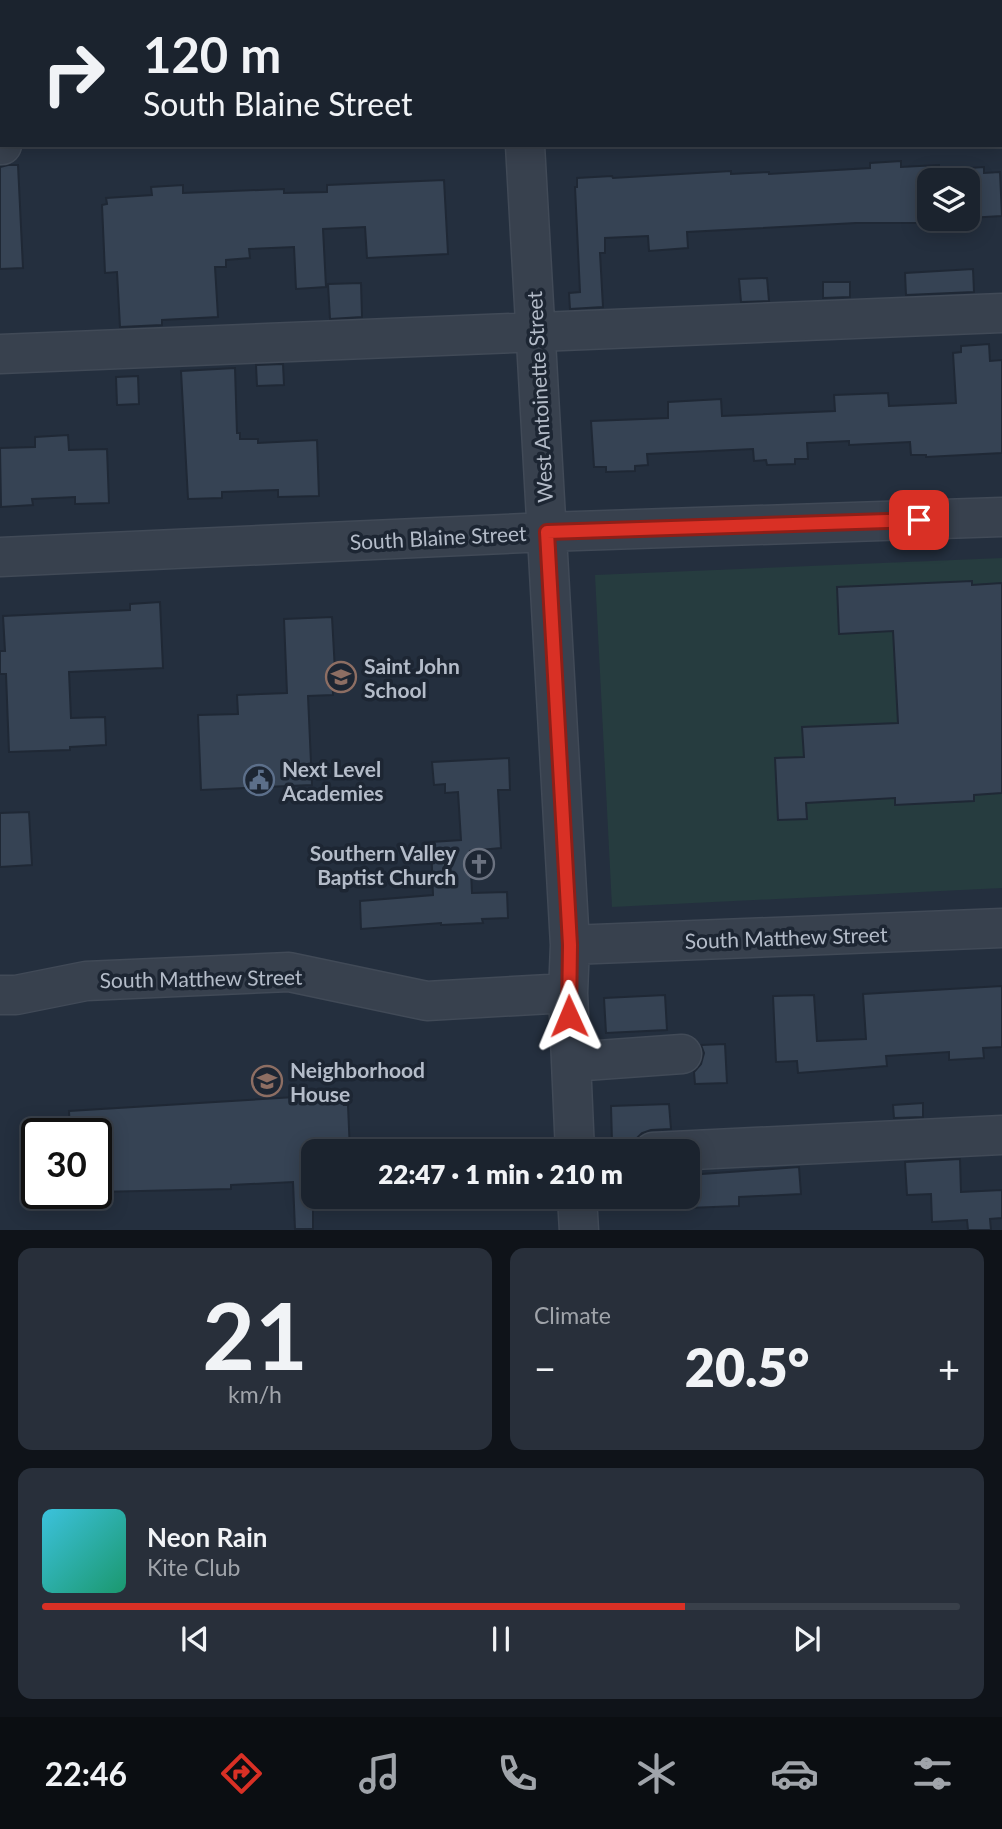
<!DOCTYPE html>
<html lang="en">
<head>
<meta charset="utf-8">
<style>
	:root { --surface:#1b232e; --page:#282f3a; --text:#f1f3f6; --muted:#a0a4aa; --line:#39404a; --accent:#d93025 }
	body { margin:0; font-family:Lato,sans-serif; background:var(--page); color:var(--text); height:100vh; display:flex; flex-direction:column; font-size:26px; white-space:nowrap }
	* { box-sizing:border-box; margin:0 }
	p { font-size:23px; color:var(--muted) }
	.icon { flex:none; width:38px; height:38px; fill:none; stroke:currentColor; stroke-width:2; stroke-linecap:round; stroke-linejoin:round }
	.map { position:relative; height:1230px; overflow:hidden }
	.side { display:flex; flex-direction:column; gap:18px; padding:18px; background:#0f1319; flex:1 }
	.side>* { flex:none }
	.guide { position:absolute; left:0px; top:0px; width:1003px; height:147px; box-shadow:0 4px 18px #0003,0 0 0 2px var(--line); background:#1b232e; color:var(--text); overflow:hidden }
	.buttons { position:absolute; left:917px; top:168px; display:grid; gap:14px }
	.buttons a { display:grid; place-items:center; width:63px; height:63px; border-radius:14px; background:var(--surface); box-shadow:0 4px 18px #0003,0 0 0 2px var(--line); font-size:35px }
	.speed { position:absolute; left:21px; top:1118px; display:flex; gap:14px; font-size:35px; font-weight:700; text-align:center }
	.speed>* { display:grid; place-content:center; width:91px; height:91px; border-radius:50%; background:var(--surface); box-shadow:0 4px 18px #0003,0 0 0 2px var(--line); line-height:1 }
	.speed .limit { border:4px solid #111; border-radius:10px; background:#fff; color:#111 }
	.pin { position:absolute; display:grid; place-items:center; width:60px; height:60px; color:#fff; margin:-30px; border-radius:14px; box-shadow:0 4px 10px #0006 }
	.me { position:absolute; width:77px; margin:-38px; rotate:359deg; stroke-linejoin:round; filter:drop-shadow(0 0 5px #0008) }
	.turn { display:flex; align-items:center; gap:24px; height:147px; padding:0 28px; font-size:32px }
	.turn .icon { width:91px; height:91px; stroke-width:2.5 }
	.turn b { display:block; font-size:49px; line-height:60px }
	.big { font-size:52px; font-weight:800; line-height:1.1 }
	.side .card { flex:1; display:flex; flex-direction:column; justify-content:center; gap:10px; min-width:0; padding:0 24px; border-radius:14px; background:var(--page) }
	.side .dial { align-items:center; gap:0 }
	.dial b { font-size:91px; line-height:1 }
	.song { display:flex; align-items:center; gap:21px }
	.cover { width:84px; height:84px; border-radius:10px; background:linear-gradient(135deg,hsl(190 70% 55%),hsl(160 70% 35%)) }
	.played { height:7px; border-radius:4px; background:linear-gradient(90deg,var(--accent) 70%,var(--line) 70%) }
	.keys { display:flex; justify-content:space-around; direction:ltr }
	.heat { display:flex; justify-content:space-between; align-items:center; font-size:38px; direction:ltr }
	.side .tiles { flex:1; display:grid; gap:18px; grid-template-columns:1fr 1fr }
	.card:last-child { grid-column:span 2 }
	.trip { position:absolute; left:301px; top:1139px; width:399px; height:70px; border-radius:14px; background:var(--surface); box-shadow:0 4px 18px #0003,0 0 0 2px var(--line); font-weight:800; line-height:70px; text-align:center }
	.tabs { display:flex; height:112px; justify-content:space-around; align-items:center; background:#0b0e12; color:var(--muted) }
	.tabs .icon { width:49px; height:49px }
	.tabs .current { color:var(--accent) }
	.tabs b { font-size:32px; color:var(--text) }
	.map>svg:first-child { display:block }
	.green { fill:#263c3f }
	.building { fill:#364354; stroke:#1f2835; stroke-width:2 }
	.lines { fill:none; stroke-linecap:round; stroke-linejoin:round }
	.minor-casing { stroke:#414a57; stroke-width:41 }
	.minor { stroke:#38414e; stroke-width:38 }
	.route-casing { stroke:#8d1f18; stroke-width:18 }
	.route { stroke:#d93025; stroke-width:12 }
	.labels { text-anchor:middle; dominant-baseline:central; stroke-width:7; stroke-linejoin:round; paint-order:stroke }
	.street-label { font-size:21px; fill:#b4bcc9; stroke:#1d2633 }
	.poi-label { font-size:21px; font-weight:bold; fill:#b4bcc9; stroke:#1d2633; text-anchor:start }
</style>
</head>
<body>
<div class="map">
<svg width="1002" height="1231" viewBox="0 0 1002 1231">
	<rect width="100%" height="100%" fill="#242f3e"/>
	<path class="green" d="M1002,558V888L612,907L595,575Z"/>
	<path class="building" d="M901,161V167L939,165V170L984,167V173L1000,172L1002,216L968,218V180H929V219H946H940V223H856L687,232L688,248L649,251L648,236L605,238V253H600L603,307L570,309L569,293L580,292L575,187H577V178L612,176L613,178L731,171V174L769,172V174L870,168V163Z
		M8,165H18L23,268L0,269V167Z
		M444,180L448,254L367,258L365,227L323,229L326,287L296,289L294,247L249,249L250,258L226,260V267H215L218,317L162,320V325L120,327L117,272L105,273L102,205L107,204L106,198L152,195L151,187L183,185V193L284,189V193L327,192V185Z
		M973,269L974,292L906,295L905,273Z
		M767,278L769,301L741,302L739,279Z
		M823,282H850V297L823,298Z
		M361,283L362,317L330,319L328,284Z
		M989,344L990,361L1002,360V453L926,457V455H911L910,442L849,445V441L807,443L808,459H795V464L767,465L766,460L754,461L753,449L647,454L648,465L635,466V471L606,472V467H594L591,421L668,418V402L721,399L722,416L835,411L834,395L888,393L889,406L956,403L953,353L961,352V346Z
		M283,364L284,385L257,386L256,365Z
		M235,368L237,433H240V439H258V443L317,440L319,496L278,497V490L222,492V498L188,499L181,371Z
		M138,376L139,404L117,405L116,377Z
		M68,435L69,450L107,449L109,503L75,504V497L32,499L33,505L1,507L0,448L35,447V437Z
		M972,581V585L1002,583V793L974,795V801L895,805V798L806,803L807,819L778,820L775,758L804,757L802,727L898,723L893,631L839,634L837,587Z
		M160,602L163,668L69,672L71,718L105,717L106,745L70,747V750L9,752L6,674H0V651H5L3,616L130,610V604Z
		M332,617L335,671L332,672L333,695L308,696L312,785L201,790L198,715L238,714L237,695L287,693L284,619Z
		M509,758L510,790H498L501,848L470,851L472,893L507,892L508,918L482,919L483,923L441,925V923L361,929L360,901L433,895L431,842L461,840L458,792L445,793V784L434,785L432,762Z
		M29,812L32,865L0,867V813Z
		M1002,986V1047L983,1048L984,1058L949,1060V1052L886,1056L887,1066L798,1073L797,1061L776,1062L773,996L814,995L817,1041L866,1039L863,994Z
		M665,995L667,1030L606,1033L604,998Z
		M725,1044L727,1083L695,1084L694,1072L701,1064L704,1053L701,1045Z
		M344,1094V1105H348L350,1152H313V1229H295L293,1182L231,1185V1189L96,1192V1134H70L69,1111Z
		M923,1103V1117L894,1118L893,1105Z
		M669,1104L671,1129L651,1130L642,1133L635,1140L612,1142L611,1106Z
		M960,1159L961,1192L1002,1190V1218L990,1219L991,1230H968L967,1220L932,1222L931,1194L907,1195L905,1162Z
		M799,1167L801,1194L739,1197V1206L688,1208V1175Z"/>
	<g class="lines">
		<g class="minor-casing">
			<path id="minor" d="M516,0L517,2
				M1001,107H1002
				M0,145H2
				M525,145L570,945L568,993L575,1152
				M0,354L1002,313
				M0,557L546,532L1002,517
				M570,945L1002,928
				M0,995H16L86,981L289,972L427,1001L568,993
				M571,1062L682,1054
				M653,1152L1002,1135
				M577,1197L579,1231"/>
		</g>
		<use href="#minor" class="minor"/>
	</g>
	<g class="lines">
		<g class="route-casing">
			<path id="route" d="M569,1016L570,945L547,532L919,520"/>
		</g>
		<use href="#route" class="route"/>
	</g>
	<defs>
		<g id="school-ring" transform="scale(1.575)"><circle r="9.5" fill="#1d2633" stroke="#8d6e63" stroke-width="1.5"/><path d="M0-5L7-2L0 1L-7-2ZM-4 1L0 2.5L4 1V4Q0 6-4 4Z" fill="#8d6e63"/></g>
		<g id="civic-ring" transform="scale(1.575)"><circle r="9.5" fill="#1d2633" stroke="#5c6f8a" stroke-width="1.5"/><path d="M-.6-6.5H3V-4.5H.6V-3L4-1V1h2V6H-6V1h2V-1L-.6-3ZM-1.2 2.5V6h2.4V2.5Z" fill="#5c6f8a"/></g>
		<g id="church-ring" transform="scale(1.575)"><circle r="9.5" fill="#1d2633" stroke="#6b7280" stroke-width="1.5"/><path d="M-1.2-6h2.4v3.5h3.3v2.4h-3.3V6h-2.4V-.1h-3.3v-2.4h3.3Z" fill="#6b7280"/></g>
	</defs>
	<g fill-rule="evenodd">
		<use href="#school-ring" x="341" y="677"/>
		<use href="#civic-ring" x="259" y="780"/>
		<use href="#church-ring" x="479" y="864"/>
		<use href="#school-ring" x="267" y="1081"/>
	</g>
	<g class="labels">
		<g class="street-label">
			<text transform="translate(539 397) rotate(-93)">West Antoinette Street</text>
			<text transform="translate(438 537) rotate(-3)">South Blaine Street</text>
			<text transform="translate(786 937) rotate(-2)">South Matthew Street</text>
			<text transform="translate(201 978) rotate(-1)">South Matthew Street</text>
		</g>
		<g class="poi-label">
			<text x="364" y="665">Saint John<tspan x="364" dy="24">School</tspan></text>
			<text x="282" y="768">Next Level<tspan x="282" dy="24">Academies</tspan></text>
			<text x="456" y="852" text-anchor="end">Southern Valley<tspan x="456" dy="24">Baptist Church</tspan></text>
			<text x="290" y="1069">Neighborhood<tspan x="290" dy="24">House</tspan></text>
		</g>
	</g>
</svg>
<div class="buttons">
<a><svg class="icon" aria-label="layers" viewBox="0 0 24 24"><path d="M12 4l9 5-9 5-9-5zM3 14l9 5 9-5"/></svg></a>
</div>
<div class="speed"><div class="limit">30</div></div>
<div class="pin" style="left:919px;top:520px;background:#d93025"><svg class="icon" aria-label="arrive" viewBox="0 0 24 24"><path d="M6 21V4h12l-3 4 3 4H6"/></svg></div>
<svg class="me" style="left:569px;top:1016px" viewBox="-20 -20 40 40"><path d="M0-17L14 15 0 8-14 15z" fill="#d93025" stroke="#fff" stroke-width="4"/></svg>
<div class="trip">22:47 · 1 min · 210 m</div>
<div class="guide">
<div class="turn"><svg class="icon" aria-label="right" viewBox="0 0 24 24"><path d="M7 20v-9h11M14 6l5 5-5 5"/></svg><div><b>120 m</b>South Blaine Street</div></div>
</div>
</div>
<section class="side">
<div class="tiles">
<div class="card dial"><b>21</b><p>km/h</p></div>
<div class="card"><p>Climate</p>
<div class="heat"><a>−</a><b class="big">20.5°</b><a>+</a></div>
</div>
<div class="card">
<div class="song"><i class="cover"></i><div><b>Neon Rain</b><p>Kite Club</p></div></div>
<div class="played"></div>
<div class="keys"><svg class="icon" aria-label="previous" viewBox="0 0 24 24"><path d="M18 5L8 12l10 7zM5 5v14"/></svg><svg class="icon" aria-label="pause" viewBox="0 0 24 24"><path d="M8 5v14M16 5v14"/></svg><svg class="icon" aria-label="next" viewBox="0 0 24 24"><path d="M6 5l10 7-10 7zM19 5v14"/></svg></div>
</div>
</div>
</section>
<nav class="tabs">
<b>22:46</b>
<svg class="icon current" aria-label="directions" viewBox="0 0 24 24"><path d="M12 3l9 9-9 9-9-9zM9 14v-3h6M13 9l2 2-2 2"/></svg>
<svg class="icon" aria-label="music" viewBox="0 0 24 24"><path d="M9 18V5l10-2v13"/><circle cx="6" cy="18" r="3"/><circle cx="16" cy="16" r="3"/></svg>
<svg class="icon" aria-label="phone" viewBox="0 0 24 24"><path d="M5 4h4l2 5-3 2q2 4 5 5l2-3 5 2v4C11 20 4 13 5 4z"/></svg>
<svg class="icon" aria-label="climate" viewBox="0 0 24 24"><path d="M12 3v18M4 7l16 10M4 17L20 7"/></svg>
<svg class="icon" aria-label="car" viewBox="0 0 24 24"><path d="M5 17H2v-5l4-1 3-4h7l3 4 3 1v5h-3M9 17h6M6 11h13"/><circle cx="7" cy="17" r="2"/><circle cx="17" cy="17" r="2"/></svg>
<svg class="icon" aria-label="filters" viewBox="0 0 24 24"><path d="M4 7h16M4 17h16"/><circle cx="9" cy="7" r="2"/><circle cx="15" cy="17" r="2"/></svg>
</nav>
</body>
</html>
